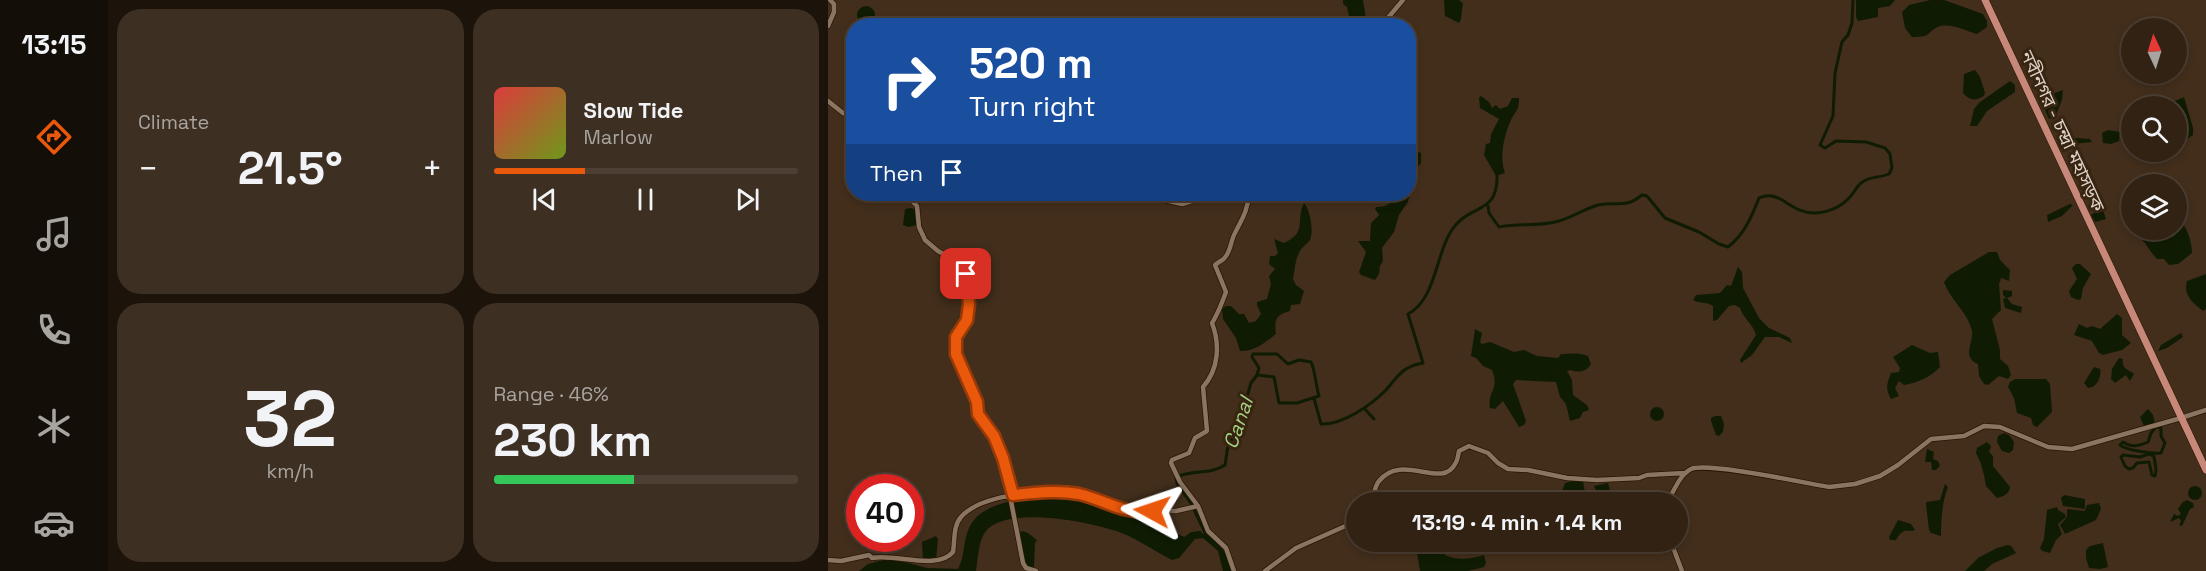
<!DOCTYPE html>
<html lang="en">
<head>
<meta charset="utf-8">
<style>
	:root { --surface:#322214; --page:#3d2f22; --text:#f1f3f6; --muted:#a8a4a0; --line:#4d3f34; --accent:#ea580c }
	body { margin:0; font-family:"Space Grotesk","Noto Sans Bengali",sans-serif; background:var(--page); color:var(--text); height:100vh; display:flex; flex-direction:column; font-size:22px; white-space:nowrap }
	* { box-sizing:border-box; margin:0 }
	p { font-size:20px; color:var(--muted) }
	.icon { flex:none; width:33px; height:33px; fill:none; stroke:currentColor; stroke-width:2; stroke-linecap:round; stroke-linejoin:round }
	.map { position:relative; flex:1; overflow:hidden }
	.drawer { display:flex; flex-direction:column; gap:9px; padding:9px; background:#1c130b; width:720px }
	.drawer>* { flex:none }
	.banner { position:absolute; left:18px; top:18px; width:570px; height:183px; border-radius:24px; box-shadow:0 3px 9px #0003,0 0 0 2px var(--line); background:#1a4fa0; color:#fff; overflow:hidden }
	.needle { width:39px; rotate:356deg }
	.fabs { position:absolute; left:1293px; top:18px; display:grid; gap:12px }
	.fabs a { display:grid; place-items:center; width:66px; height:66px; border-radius:50%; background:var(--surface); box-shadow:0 3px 9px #0003,0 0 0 2px var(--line); font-size:30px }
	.speed { position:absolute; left:18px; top:474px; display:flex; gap:12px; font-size:30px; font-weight:700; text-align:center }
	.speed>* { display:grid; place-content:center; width:78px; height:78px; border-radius:50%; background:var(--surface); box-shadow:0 3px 9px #0003,0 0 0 2px var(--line); line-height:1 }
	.speed .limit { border:9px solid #d22; background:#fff; color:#111 }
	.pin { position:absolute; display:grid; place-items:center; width:51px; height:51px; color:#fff; margin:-26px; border-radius:12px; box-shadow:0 3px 9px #0006 }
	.me { position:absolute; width:66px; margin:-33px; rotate:275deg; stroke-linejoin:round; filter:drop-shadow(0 0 4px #0008) }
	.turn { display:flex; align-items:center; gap:21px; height:126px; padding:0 24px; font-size:27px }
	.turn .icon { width:78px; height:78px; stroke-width:2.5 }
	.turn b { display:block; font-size:42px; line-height:51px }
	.then { display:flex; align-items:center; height:57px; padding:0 24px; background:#0003; gap:12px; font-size:22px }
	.big { font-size:45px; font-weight:700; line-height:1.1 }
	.drawer .tile { flex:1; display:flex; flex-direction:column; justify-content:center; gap:9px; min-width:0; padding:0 21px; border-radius:24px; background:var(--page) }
	.drawer .dial { align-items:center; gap:0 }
	.dial b { font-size:78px; line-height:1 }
	.song { display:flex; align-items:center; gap:18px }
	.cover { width:72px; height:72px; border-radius:9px; background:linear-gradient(135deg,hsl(0 70% 55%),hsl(80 70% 35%)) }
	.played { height:6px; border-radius:3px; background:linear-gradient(90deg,var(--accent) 30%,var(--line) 30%) }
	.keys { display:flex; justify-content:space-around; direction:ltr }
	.heat { display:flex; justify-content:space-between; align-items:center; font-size:33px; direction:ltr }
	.charge { height:9px; border-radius:4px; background:linear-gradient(90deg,#34c759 46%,var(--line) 0) }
	.drawer .tiles { flex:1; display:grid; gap:9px; grid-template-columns:repeat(2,1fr) }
	.trip { position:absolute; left:518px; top:492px; width:342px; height:60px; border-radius:30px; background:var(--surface); box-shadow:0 3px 9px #0003,0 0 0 2px var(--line); font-weight:700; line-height:60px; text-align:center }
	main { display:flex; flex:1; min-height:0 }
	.dock { display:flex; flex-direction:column; width:108px; justify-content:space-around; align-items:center; background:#140e08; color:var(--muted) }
	.dock .icon { width:42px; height:42px }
	.dock .current { color:var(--accent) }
	.dock b { font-size:27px; color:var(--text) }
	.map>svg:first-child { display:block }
	.water { fill:#0f1c03 }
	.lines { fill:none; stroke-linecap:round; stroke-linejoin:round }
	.canal { stroke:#0f1c03; stroke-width:3 }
	.river { stroke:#0f1c03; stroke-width:4 }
	.tertiary-casing { stroke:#281604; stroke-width:6 }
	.trunk-casing { stroke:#281604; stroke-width:8 }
	.tertiary { stroke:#8c7560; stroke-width:4.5 }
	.trunk { stroke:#c78879; stroke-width:7 }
	.route-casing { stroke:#983908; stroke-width:15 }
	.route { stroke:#ea580c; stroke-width:10 }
	.labels { text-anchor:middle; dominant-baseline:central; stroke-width:6; stroke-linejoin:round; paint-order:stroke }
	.street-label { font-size:18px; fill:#ded1c5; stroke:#372411 }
	.water-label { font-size:20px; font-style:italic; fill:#a6d081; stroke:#372411 }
</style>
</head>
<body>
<main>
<nav class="dock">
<b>13:15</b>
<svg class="icon current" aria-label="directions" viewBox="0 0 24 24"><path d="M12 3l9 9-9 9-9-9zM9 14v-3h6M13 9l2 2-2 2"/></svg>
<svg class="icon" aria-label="music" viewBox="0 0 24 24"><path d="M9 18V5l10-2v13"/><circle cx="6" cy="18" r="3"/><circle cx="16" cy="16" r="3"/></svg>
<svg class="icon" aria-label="phone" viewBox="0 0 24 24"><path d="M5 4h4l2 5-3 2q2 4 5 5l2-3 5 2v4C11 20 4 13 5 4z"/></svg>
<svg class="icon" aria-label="climate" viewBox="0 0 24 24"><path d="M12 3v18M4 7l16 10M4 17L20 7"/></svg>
<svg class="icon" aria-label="car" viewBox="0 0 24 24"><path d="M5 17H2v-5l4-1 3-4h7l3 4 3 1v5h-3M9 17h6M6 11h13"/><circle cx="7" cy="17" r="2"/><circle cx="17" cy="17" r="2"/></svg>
</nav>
<section class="drawer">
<div class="tiles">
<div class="tile"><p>Climate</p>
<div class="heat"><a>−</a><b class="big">21.5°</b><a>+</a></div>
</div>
<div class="tile">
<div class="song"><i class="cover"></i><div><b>Slow Tide</b><p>Marlow</p></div></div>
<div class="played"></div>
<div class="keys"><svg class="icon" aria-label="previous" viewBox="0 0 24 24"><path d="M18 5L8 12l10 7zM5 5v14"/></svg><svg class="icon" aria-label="pause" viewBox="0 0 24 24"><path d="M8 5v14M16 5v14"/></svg><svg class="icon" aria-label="next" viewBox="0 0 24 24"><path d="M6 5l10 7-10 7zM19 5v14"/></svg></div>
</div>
<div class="tile dial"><b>32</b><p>km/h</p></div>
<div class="tile"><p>Range · 46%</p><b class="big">230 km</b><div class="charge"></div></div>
</div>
</section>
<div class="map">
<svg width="1378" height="571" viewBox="0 0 1378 571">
	<rect width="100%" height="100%" fill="#422e1b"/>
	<path class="water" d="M515,0H535L539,25H523L519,7L515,4Z
		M616,0H631L635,3L633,19L631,23L617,16Z
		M1028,0H1067L1062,6L1050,8V17L1030,21L1028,17Z
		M1102,0H1116L1155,14L1159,21V27L1149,34C1138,31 1121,22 1110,27C1097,33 1105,37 1084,37L1077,28L1074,12L1081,5Z
		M29 15a9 9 0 1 1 18 0a9 9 0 1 1-18 0Z
		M1147,70L1152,77L1157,93L1156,96C1146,101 1143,101 1135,93L1136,74Z
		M1182,81L1187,85V92L1159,111L1149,126H1142L1146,109L1152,102Z
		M1235,90L1234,100L1227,117L1221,119L1217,110L1223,106L1225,94Z
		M653,96L661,102L664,108L668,105L672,109L680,106L684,98H691C691,111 688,110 683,120C676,135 671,158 677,173L668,176L656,155L658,144L662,143L663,134L671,119L652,108L651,98Z
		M1356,97L1365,128V135L1349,146L1348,106H1336L1338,99L1347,101Z
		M1280,130L1292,132L1291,141L1283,144L1275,143L1274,133Z
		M1247,138L1262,139L1264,142L1234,145L1235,139Z
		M588,151L593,153V163L586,171L580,202L571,215L566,232L554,248L555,261L552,266L551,274L547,280L533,275L531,272L538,252L530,241H542L543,223L551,215L547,209L548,207C561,207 562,203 570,194H580L581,160Z
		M476,203C482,209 486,231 482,240C479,244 475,246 472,251C467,259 467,270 465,279L468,285L476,291L472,304L463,305L462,311C448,315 446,319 448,334C438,342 425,352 412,351L408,338L395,319L394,309L398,306H403L411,314H416L421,323L428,321L433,314L429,305V302L439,299L443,284L441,276L447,269L441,264L442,256H447L450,253L446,239L456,243C480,232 467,221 476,203Z
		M1242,204L1245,205L1234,216L1220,222L1219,215Z
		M1274,207L1278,219L1267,222L1263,215Z
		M83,208L88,210L89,225L80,227L75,225L77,209Z
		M1349,217C1358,224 1364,241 1364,253L1350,264L1341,265L1336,259H1329C1323,253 1319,245 1313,238L1316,231L1348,230Z
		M1161,252H1169L1172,260L1182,270L1181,281L1173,278L1171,284L1173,310L1164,319L1172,350V359L1180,366L1183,375L1180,379L1171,376L1160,385L1156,384L1151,376L1150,364C1133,357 1146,342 1144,331C1140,312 1122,300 1116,282L1122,275Z
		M1248,264H1252L1263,274L1255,288L1253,299L1250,300L1243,297L1241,291L1249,279L1244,268Z
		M910,267L914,272L915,288L931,318L941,328L962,338L964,343L951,337H937L924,355L913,363L912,360L928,335C925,324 915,318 912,308L907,305L901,306L889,320L885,321V306C878,301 871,304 865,300L868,295L892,293L899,285L903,286Z
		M1378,274V309L1375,311C1364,302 1355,295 1359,281Z
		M1175,290L1184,291V296L1179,298L1184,304L1194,307L1193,313L1177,308L1175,299L1178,298L1175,295Z
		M1289,314L1294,318V335L1303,343L1294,350L1275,355L1271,353L1264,341L1246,335L1251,324L1259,328L1264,326L1272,329Z
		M647,329L654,333L652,342L654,344L662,342L686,352L696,350L709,356L730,358L733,354C743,354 750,352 760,356L763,364C758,372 751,373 743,370L739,371L744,380L745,395L759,405L761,410L755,412L752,418L742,421L738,404L732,397L728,382L688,380L685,384L698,421L696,425L691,427L675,401L667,409L662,408C659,390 672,391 664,370L655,366L648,358L643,356Z
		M1353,333L1355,337L1339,348L1330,351L1333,345Z
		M1084,345L1102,353L1110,352L1112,367C1103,377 1089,383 1076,385L1071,381L1067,388L1071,396L1063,399C1057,389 1059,383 1063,373L1071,372L1072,368L1065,357Z
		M1291,358L1295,359C1293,369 1300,369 1306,374L1302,381L1298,375L1287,383L1283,379L1284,369Z
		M1266,367L1272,369C1274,376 1269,388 1260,388L1256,383Z
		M1187,379H1218L1222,384L1224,412L1209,427L1205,425L1203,418L1189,413L1186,398L1180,387L1182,382Z
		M822 414a7 7 0 1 1 14 0a7 7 0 1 1-14 0Z
		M1320,409L1325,415L1327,424L1316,426L1312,417Z
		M887,416H893L896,424L895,432L891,436L888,435L883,421V418Z
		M1176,433L1181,435L1186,442L1185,450L1181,453L1174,451L1169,442L1170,436Z
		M1159,442L1163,446L1161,452L1165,456V466L1182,487C1182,494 1174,497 1169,498L1158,486C1156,474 1154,464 1148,453L1149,448Z
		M1099,449L1106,452L1105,459L1110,461L1112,466L1108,470H1104L1103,462H1097Z
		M749,480L755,481L757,493L755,500L735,499L734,491L737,483Z
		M780,483L785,502H767L769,493L766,486Z
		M1117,484L1120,487C1114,501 1113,521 1113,536L1103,533L1101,530L1098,504V502L1112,500Z
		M1360 493a7 7 0 1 1 14 0a7 7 0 1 1-14 0Z
		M1236,495L1257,499V509L1235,506L1233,498Z
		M212,497C263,498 312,519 359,538C384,522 398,552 405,571H395L390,551L375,538L367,539L351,558L344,560C326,551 310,539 291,532C263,522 179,505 158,531C150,541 150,559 148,571H31L40,564L56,560H69L99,568L130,569C137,556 135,541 141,528C152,503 189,500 212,497Z
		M1359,500L1365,503L1366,507L1362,509L1354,526L1351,525L1353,521L1351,518L1342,522L1346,514L1350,516L1353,514L1350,509L1355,502Z
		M1271,503L1273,509L1268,520L1237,534L1232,525L1239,517V509L1257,511L1259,505Z
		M1229,507L1230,510L1237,514L1238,517L1230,524L1234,534L1228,540L1222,553L1214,551L1212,548L1216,539L1219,510Z
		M1070,520L1083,524L1087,530C1079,533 1076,526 1068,540H1062L1061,537Z
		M194,531L200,533L209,540L207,543L206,568L200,566L197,563L192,533Z
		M108,536L110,539L108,560H95L94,542Z
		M604,542H620V547L616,550L617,555C631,561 642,559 656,555L658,563L656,567L640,571H592L589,553C597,552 601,549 604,542Z
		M1275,543L1280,567L1272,569L1261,568L1258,558V550L1262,546Z
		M1180,545L1183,546L1188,553L1186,554L1164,564L1156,571H1137L1150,558L1169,548Z"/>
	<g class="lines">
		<path class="canal" d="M660,206L661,213L671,227C690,223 711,227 731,221C745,217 756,209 770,205C790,201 797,209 814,195L819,196L837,218L871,232L891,244L900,247C916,235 924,216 931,198C953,188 961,214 988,213C1000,212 1013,207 1022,197C1026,193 1029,186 1033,183C1041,176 1052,178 1061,174L1064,168L1062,154L1057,148L1038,142L1008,141L997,148L992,145L1005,116L1007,73L1014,42L1020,35L1024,23L1025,0
			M486,398L493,424C515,425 543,405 558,390C571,375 574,367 595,363L580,314C607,300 608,256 622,233C640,201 671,218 669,173
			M536,408L546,419
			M1328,427L1333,428V436L1337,443L1333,453C1325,454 1297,450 1292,445L1295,442C1303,448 1311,446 1320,442L1323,433Z
			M1321,454L1326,456L1328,470L1327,476L1324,475L1321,462L1309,463L1305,468L1301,469L1297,466L1293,457L1295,455L1312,457Z
			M378,535L364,505L349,483L348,477C366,469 382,475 397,465L400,446L409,430L423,383L429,375L446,377L451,403H469L491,396C488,387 487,369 483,362L471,360L460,364L449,354H425L424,357L431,368L429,375"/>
		<path class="river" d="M357,539L364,534L372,533"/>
		<g class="tertiary-casing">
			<path id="tertiary" d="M0,26L6,12V4L2,0
				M553,26L575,0
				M0,101L15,113L26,116
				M77,194L89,206L91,227L97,240L110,251L131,263L138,274L141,304L139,320L128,337V354L149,402L151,418L166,437L175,458L185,495
				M311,194L354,204L386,194
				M408,194L409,198L421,196
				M1356,417L1378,410
				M182,496L195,563L198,568L208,571
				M543,502C547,495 546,487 551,481C574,452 614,490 627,464C630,460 630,455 631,451L641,446L660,453L670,463L680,469L700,470L739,478L769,480L811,478L819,475L857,473
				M839,502C846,492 851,475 863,469C880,462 977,483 1001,487L1027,484L1052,476L1070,465L1103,439L1136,436L1156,426L1172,427L1220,447L1244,449L1353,418
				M843,542L854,571
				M0,560L13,561L41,555L44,558C67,553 109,571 125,552C127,540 125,526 133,517C154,493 223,488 252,495C273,500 293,510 314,514L322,511H348L370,506
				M406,571L398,548L380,531L370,506L352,482L343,463L344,460L361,453L367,438L379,431L375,387C391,369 392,344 384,323C388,317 395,300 398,292L387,265C390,262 396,260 398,256C403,249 403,240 407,233C414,219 420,210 421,194
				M437,571L468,548L522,524L528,518"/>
		</g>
		<g class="trunk-casing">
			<path id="trunk" d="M1157,0L1378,470"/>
		</g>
		<use href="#tertiary" class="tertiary"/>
		<use href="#trunk" class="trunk"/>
	</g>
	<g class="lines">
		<g class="route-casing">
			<path id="route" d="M138,274L141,304L139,320L128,337V354L149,402L150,414L166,436L175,458L185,495C206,493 229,490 251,494C277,500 296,515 324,511"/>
		</g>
		<use href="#route" class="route"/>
	</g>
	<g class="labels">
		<g class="street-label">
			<text transform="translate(1235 131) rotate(65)">নবীনগর - চন্দ্রা মহাসড়ক</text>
		</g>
		<g class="water-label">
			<text transform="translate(410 423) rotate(-71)">Canal</text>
		</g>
	</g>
</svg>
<div class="fabs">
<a><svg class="needle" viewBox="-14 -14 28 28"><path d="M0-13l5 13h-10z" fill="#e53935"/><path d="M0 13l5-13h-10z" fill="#a8a4a0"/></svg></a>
<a><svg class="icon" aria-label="search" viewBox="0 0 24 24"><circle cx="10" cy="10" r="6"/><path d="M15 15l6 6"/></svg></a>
<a><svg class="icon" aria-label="layers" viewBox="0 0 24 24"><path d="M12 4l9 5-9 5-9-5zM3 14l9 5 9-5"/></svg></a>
</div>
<div class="speed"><div class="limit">40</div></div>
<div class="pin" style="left:138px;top:274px;background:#d93025"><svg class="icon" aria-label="arrive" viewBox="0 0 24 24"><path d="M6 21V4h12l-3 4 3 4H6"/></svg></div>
<svg class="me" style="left:324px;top:511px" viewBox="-20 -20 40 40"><path d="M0-17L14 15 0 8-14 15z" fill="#ea580c" stroke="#fff" stroke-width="4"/></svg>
<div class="trip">13:19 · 4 min · 1.4 km</div>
<div class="banner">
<div class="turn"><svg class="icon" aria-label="right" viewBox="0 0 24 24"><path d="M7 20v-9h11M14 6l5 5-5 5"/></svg><div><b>520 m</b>Turn right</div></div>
<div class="then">Then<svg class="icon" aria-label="arrive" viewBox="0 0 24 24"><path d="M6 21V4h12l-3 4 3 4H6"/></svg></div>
</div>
</div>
</main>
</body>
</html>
